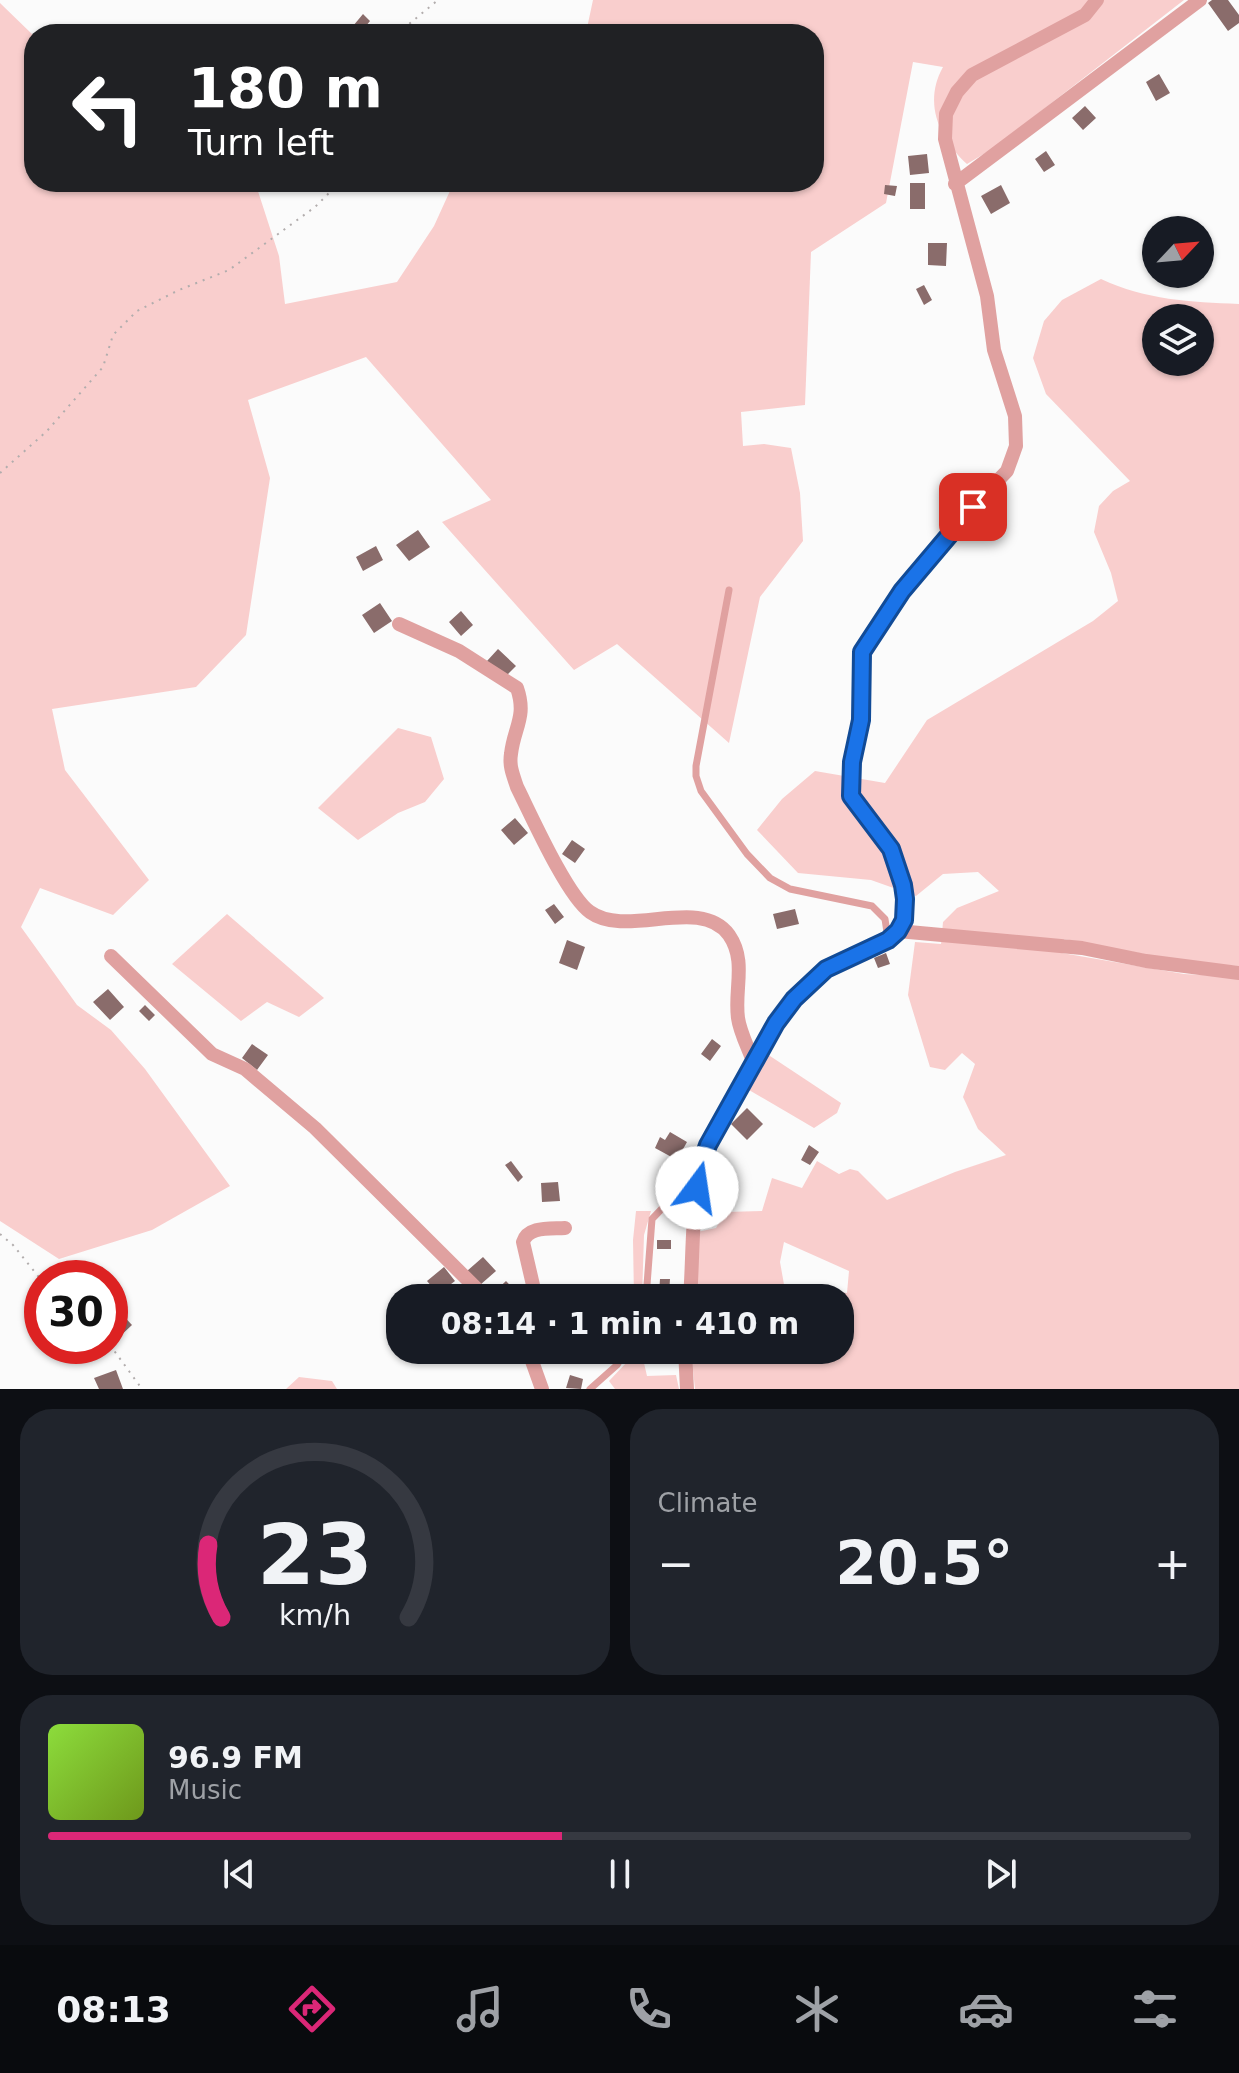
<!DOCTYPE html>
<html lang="en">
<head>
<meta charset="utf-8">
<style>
	:root { --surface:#171b24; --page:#20242c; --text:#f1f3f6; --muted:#9ea1a6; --line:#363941; --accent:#db2777 }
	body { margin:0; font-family:"DejaVu Sans",sans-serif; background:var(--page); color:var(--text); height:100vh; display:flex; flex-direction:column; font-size:30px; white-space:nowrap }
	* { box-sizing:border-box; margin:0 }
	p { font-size:26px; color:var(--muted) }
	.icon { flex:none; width:44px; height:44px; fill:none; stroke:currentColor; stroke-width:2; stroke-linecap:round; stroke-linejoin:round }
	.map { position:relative; height:1389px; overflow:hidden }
	.panel { display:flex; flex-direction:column; gap:20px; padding:20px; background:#0d0f14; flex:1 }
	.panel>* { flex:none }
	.guide { position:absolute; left:24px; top:24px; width:800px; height:168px; border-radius:32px; box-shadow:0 2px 6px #0004; background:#202124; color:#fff; overflow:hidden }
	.needle { width:52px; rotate:64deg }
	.controls { position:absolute; left:1142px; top:216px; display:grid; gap:16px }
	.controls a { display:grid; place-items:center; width:72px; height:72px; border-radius:50%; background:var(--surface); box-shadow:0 2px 6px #0004; font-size:40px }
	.speed { position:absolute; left:24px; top:1260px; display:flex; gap:16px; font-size:40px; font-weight:700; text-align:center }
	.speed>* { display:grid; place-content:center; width:104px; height:104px; border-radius:50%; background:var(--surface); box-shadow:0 2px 6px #0004; line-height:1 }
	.speed .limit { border:12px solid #d22; background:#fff; color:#111 }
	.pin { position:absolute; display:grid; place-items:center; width:68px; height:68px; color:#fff; margin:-34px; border-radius:16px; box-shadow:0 4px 12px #0006 }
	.me { position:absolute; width:88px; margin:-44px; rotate:14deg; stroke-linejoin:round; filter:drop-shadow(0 0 6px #0008) }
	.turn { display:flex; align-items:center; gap:28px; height:168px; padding:0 32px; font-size:36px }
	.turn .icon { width:104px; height:104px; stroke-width:2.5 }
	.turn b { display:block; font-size:56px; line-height:68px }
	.big { font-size:60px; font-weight:600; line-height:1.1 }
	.panel .widget { flex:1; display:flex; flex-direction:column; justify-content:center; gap:12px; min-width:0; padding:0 28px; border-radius:32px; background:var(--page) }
	.panel .dial { align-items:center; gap:0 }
	.dial svg { height:208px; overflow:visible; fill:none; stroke:var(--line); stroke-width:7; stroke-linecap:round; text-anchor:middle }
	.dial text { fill:var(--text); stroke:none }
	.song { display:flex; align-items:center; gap:24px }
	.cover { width:96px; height:96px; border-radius:12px; background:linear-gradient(135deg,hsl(90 70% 55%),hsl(80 70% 35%)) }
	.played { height:8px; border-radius:4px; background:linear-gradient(90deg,var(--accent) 45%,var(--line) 45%) }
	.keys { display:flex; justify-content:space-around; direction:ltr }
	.heat { display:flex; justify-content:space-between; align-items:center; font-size:44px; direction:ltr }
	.panel .tiles { flex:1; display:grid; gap:20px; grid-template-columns:1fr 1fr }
	.widget:last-child { grid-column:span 2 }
	.trip { position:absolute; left:386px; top:1284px; width:468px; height:80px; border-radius:32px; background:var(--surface); box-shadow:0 2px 6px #0004; font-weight:600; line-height:80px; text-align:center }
	.dock { display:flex; height:128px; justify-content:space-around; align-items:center; background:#090b0e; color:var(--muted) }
	.dock .icon { width:56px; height:56px }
	.dock .selected { color:var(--accent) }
	.dock b { font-size:36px; color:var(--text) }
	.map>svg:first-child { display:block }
	.green { fill:#f9cecd; fill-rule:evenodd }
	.building { fill:#8a6c6b }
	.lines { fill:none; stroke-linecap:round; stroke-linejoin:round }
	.path { stroke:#b2adad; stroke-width:2; stroke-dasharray:2 6; stroke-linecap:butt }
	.service { stroke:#e0a1a0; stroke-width:7 }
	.minor { stroke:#e0a1a0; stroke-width:14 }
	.route-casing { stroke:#114b97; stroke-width:20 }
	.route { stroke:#1a73e8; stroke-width:14 }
</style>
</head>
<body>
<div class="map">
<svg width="1239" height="1389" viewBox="0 0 1239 1389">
	<rect width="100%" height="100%" fill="#fbfbfb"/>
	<path class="green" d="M593,0H1184L992,149L967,164C939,138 923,103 943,67L913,62L886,203L811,252L805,405L741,412L743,446L764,444L791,448L800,493L803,541L760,597L729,743L617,644L574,670L442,522L491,500L366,357L248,400L270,478L246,635L196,687L52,709L65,770L149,880L113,915L40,888L21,927L77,1005L111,1030L145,1069L230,1186L152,1230L59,1259L0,1221V3L34,36V182H255L279,256L285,304L397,282L434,226L454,182H814V34H568L587,28Z
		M1101,279C1146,300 1190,302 1239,304V966L1197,964L1064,939L1062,953L1184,974L1239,977V1389H695L691,1350H840V1298H697V1232L716,1228L725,1212L762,1211L772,1178L802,1188L817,1161L839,1174L850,1169L858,1171L887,1200L955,1172L1006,1155L978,1129L963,1097L975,1064L962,1053L945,1070L930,1067L908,995L915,942L941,944L943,922L957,908L999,891L978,872L943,874L916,896L871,880L798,873L757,830L782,799L815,771L885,783L927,720L1093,621L1118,601L1111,573L1094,532L1099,506L1113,491L1130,481L1046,394L1033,358L1044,321L1062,300ZM1156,318H1200V362H1156ZM784,1242L849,1271L847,1293L816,1289L785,1290L780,1262Z
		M398,728L431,737L444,779L425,802L398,813L358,840L318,808Z
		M227,914L324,998L299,1017L267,1002L241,1021L172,964Z
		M767,1054L841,1103L837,1113L814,1128L749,1090Z
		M636,1211H651L644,1235L642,1298H634L633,1240Z
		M634,1350H641L647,1376L676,1375L679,1389H615L609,1381L627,1362Z
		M299,1377L332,1381L337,1389H286Z"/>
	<path class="building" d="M1212,0H1228L1239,15V23L1228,31L1208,3Z
		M363,14L370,21L361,32L353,26Z
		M1159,74L1170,93L1156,101L1146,82Z
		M1085,106L1096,118L1083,130L1072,118Z
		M1046,151L1055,165L1044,172L1035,159Z
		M927,154L929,173L910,175L908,156Z
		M910,183H925V209H910Z
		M885,185L897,186L895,196L884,194Z
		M1001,185L1010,203L991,214L981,196Z
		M928,243H947L946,266L928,265Z
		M924,285L932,300L924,305L916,289Z
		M418,530L430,547L409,561L396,545Z
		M376,546L383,560L363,571L356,557Z
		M380,603L392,621L374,633L362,615Z
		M461,611L473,625L461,636L449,622Z
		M498,649L516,666L505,677L487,661Z
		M515,818L528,833L514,845L501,830Z
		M572,840L585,849L575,863L562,854Z
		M554,904L564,917L555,924L545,910Z
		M795,909L799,924L777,929L773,914Z
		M567,940L585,947L577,970L559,963Z
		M886,953L890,964L878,968L874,958Z
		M108,989L124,1007L110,1020L93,1002Z
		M145,1005L155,1015L149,1021L139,1011Z
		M712,1039L721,1046L710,1061L701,1054Z
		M252,1044L268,1055L257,1070L242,1058Z
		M747,1108L763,1124L747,1140L731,1124Z
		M670,1132L687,1142L677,1160L655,1148L660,1137L665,1140Z
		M809,1145L819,1152L810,1165L801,1160Z
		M511,1161L523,1177L518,1182L505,1165Z
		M666,1171L677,1178L670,1189L659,1182Z
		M711,1181L731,1183L729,1201L709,1198Z
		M558,1182L560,1201L542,1202L541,1183Z
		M657,1240H671V1249H657Z
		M483,1257L496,1271L480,1285L467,1271Z
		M444,1267L455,1281L438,1294L427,1281Z
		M660,1279H670L669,1294H659Z
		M506,1281L522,1298H488Z
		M596,1289L617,1292L616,1298H594Z
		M115,1307L132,1325L117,1339L110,1331V1312Z
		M547,1350H572L571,1363H547Z
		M579,1350H598V1359L579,1358Z
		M116,1370L123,1389H99L94,1378Z
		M570,1375L583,1379L581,1389L566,1388Z"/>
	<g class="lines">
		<path class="path" d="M397,34L438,0
			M0,473L47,431L103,367L113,335L137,311L179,290L229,270L315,207L340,182
			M0,1234L13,1245L42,1281
			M110,1345L142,1389"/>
		<path class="service" d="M729,590L696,766V776L701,791L747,854L770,878L790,889L872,906L885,919L888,939
			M646,1298L652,1219L698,1171
			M590,1389L617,1365L626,1350"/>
		<path class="minor" d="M955,184L1200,0
			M399,624L459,651L517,688C527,717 514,727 511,754C509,766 513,775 517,787C531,815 567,896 590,912C627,939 700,895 729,935C747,961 734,989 738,1018C740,1033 749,1049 754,1064
			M898,931L1082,948L1146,961L1239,973
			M111,956L212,1054L245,1069L315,1128L486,1298
			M536,1298L523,1242C528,1226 550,1229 565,1228
			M690,1298C694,1247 690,1194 708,1145L776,1023L794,999L826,969L888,940L898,931L904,920L905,899L903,885L891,849L851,796L852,762L861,720L863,679L862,652L902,591L959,521L1007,471L1016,446L1015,416L994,350L987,296L945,139L946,114L957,92L972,75L1085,15L1097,0
			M528,1350L542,1389
			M685,1350L687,1389"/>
	</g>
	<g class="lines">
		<g class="route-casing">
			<path id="route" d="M697,1188L701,1165L708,1145L776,1023L794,999L826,969L888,940L898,931L904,920L905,899L903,885L891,849L851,796L852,762L861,720L862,652L902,591L973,507"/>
		</g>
		<use href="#route" class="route"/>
	</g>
</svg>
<div class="controls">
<a><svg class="needle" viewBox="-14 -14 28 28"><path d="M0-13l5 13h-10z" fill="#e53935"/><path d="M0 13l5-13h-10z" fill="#9ea1a6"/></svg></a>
<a><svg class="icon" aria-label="layers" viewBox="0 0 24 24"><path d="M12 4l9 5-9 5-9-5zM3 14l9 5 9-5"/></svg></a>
</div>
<div class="speed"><div class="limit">30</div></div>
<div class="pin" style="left:973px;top:507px;background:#d93025"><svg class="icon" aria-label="arrive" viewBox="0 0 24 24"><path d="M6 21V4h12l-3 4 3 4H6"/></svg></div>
<svg class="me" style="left:697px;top:1188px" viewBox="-20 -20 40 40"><circle r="19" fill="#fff"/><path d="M0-13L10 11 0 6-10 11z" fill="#1a73e8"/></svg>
<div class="trip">08:14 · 1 min · 410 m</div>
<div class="guide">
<div class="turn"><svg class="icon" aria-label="left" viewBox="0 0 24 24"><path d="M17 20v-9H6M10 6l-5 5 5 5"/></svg><div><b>180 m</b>Turn left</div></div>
</div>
</div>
<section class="panel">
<div class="tiles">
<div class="widget dial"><svg viewBox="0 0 100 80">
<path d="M14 69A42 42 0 1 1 86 69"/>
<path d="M14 69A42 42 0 0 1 9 41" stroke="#db2777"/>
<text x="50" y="56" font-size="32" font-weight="700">23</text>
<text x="50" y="72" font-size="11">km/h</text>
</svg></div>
<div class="widget"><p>Climate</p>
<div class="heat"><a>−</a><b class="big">20.5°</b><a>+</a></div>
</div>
<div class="widget">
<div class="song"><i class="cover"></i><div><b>96.9 FM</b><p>Music</p></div></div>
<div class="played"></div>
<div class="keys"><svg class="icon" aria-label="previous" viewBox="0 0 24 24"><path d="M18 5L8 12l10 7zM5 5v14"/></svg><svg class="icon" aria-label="pause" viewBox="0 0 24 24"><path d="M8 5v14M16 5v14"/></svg><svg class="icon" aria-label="next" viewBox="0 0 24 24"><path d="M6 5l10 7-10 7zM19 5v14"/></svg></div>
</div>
</div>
</section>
<nav class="dock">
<b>08:13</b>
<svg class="icon selected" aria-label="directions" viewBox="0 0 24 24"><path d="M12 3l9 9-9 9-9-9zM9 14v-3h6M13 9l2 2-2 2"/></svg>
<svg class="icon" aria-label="music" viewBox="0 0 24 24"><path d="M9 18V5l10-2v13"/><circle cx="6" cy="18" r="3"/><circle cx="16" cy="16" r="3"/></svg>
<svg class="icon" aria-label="phone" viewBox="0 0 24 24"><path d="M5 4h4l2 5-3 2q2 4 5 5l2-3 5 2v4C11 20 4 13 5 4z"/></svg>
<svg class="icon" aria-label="climate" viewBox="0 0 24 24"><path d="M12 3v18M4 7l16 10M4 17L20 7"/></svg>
<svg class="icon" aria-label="car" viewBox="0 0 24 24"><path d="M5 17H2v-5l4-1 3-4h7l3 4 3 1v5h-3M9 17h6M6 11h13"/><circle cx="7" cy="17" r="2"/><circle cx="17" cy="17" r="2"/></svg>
<svg class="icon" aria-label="filters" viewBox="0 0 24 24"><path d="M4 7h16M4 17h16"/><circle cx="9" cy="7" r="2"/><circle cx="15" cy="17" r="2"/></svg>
</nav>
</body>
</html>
